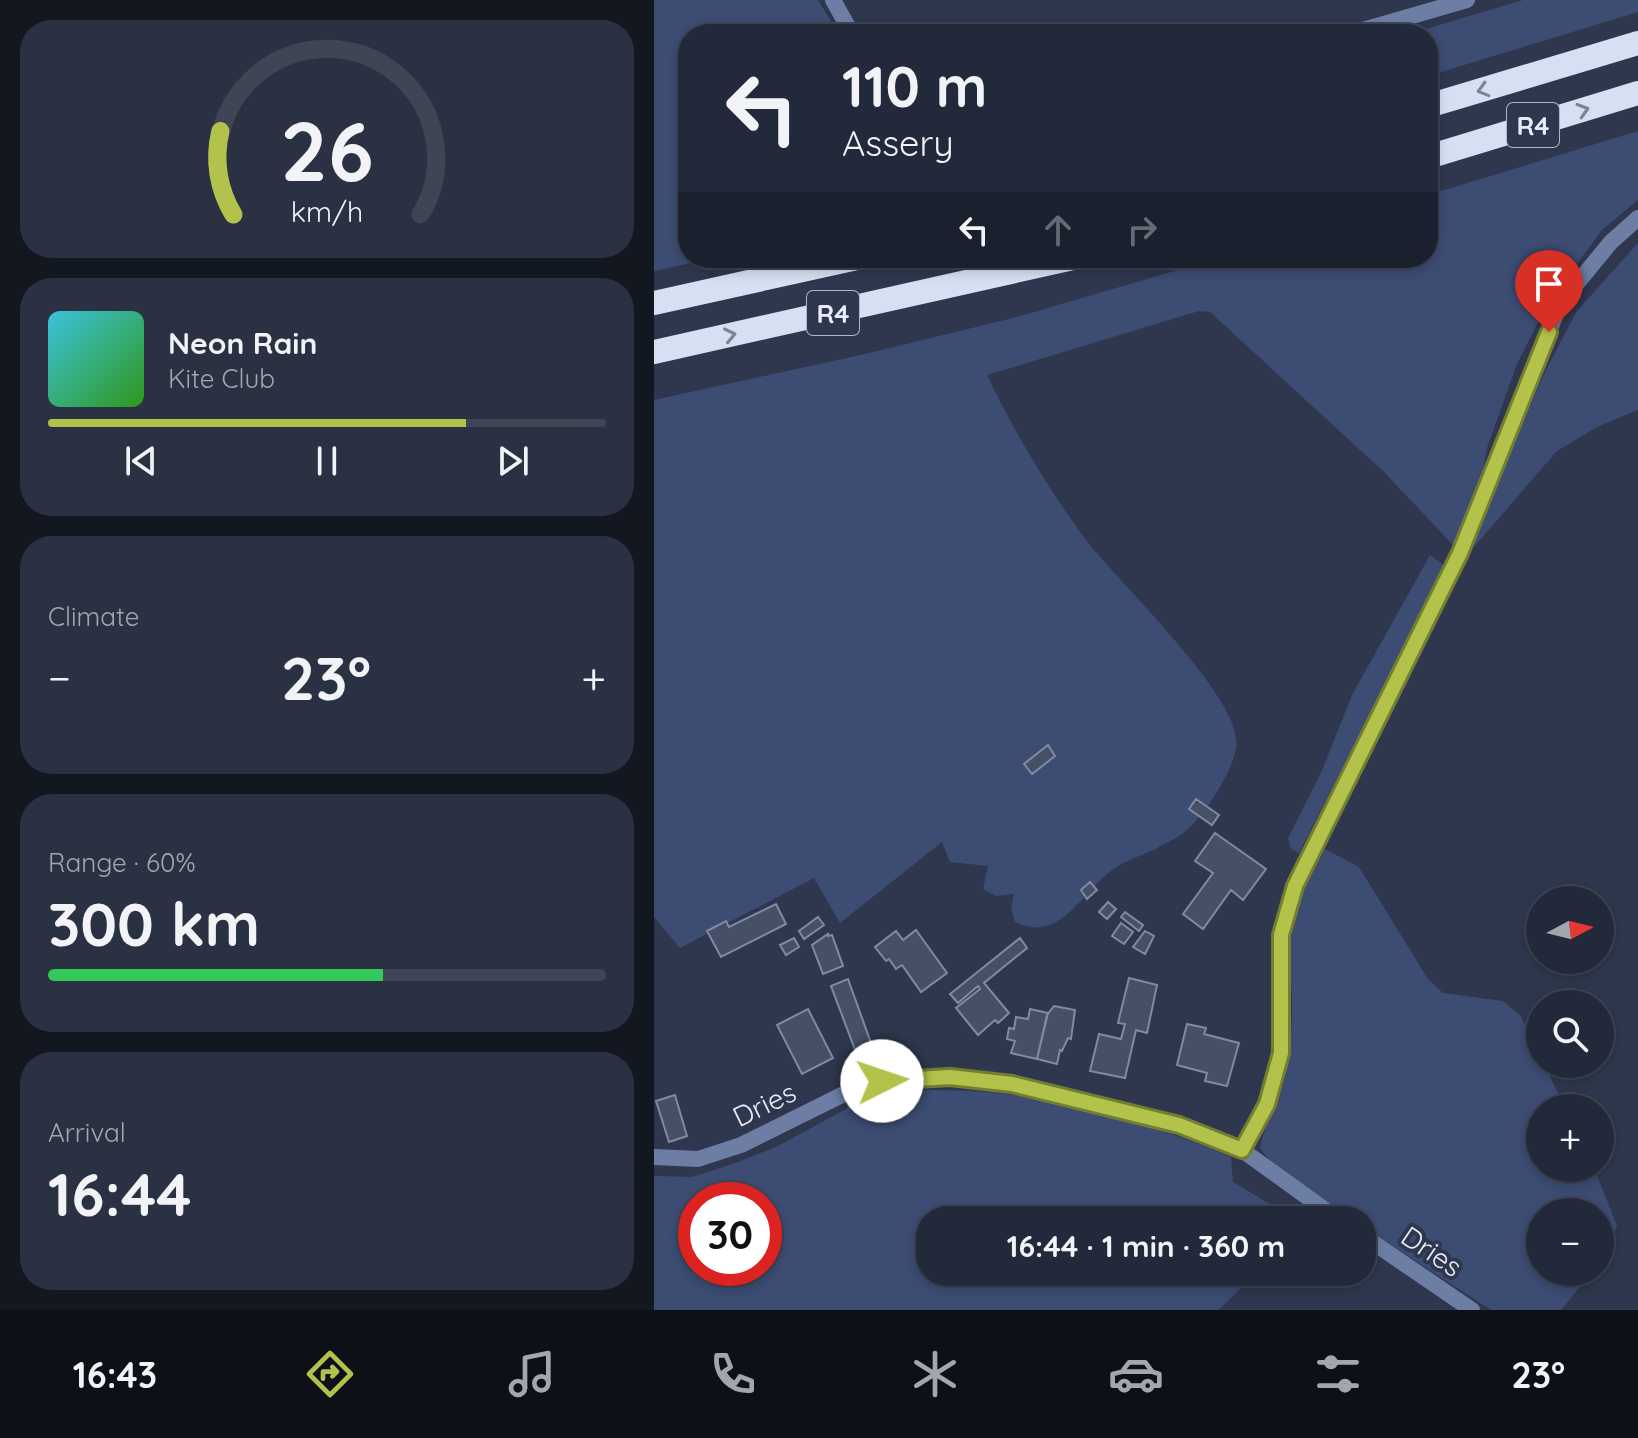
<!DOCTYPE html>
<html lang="en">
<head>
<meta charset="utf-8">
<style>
	:root { --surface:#22293a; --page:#2a3142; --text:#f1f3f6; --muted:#a2a6af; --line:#3f4554; --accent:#b3c24b }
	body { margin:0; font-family:Quicksand,sans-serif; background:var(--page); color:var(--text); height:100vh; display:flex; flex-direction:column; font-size:30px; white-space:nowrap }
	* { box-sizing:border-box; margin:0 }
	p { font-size:26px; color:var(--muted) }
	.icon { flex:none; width:44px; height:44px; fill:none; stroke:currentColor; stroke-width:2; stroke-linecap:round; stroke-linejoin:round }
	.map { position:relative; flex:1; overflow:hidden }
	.panel { display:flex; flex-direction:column; gap:20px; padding:20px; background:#131720; width:654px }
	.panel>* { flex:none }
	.guide { position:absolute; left:24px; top:24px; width:760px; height:244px; border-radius:32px; box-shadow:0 4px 12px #0003,0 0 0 2px var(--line); background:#22293a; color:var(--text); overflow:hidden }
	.needle { width:52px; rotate:83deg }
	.controls { position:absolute; left:872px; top:886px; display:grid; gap:16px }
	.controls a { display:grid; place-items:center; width:88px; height:88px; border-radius:50%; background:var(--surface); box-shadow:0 4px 12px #0003,0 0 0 2px var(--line); font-size:40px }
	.speed { position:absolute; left:24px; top:1182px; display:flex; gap:16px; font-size:40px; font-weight:700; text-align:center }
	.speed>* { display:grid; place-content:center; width:104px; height:104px; border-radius:50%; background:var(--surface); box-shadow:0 4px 12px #0003,0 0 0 2px var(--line); line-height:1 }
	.speed .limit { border:12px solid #d22; background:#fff; color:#111 }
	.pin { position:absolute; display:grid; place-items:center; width:68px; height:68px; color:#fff; margin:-82px -34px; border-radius:50% 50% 50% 0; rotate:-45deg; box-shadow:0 0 8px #0007 }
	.pin .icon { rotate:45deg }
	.me { position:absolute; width:88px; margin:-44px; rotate:86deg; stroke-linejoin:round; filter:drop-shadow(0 0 6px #0008) }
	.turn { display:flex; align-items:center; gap:28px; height:168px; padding:0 32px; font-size:36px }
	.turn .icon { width:104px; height:104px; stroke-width:2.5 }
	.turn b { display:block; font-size:56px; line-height:68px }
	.lanes { display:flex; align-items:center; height:76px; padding:0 32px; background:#0003; justify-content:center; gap:40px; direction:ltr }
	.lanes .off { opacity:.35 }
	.big { font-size:60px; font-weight:700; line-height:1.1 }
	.panel .widget { flex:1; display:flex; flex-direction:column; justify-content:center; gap:12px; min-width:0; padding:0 28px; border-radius:32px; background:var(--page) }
	.panel .dial { align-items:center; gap:0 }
	.dial svg { height:208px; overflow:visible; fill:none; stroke:var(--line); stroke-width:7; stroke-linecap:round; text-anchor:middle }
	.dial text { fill:var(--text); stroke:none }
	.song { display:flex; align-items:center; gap:24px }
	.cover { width:96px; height:96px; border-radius:12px; background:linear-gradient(135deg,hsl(190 70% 55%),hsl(110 70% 35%)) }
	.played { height:8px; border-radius:4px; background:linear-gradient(90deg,var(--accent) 75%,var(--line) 75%) }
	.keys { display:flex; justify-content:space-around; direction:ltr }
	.heat { display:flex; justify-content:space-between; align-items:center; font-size:44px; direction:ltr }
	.charge { height:12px; border-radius:6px; background:linear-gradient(90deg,#34c759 60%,var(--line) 0) }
	.trip { position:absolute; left:262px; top:1206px; width:460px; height:80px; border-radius:32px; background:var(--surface); box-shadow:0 4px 12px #0003,0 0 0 2px var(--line); font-weight:700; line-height:80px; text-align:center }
	.tab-bar { display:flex; height:128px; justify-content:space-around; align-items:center; background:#0e1017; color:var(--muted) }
	.tab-bar .icon { width:56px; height:56px }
	.tab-bar .current { color:var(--accent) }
	.tab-bar b { font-size:36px; color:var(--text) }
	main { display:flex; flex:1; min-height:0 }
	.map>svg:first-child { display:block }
	.green { fill:#3c4c73; fill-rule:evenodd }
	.building { fill:#454f66; stroke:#7f8aa3; stroke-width:2 }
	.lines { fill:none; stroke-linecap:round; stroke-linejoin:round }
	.minor { stroke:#6d7ea5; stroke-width:16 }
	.motorway { stroke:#d7e0f3; stroke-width:24 }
	.oneway { stroke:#7a8398 }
	.route-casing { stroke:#747e31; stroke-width:20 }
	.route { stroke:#b3c24b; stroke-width:14 }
	.labels { text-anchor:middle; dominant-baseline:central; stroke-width:8; stroke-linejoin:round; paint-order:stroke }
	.shield { fill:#2e374d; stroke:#afb6c6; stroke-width:2 }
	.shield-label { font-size:26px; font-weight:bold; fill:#e6ecfa }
	.street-label { font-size:28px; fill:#e6ecfa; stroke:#2e374d }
</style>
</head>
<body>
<main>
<section class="panel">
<div class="widget dial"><svg viewBox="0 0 100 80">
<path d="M14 69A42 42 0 1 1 86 69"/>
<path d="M14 69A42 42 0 0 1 9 37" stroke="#b3c24b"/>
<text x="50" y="56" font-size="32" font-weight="700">26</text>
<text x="50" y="72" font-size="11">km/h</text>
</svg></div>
<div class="widget">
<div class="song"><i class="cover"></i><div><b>Neon Rain</b><p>Kite Club</p></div></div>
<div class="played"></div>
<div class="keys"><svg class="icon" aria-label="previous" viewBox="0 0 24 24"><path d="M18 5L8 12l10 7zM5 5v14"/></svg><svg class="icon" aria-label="pause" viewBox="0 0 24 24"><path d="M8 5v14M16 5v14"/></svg><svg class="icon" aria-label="next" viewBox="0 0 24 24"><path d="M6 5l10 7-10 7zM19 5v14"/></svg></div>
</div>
<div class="widget"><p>Climate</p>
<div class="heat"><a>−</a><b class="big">23°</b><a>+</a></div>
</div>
<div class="widget"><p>Range · 60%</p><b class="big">300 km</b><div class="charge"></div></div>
<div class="widget"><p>Arrival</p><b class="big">16:44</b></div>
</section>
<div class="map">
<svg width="984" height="1310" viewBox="0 0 984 1310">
	<rect width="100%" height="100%" fill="#2e374d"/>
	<path class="green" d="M0,0H164L185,34H34V258H61L0,271Z
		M869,0H984V12L774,76V34H755Z
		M984,131V200L948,230L893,304L863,364L833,448L826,487L800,546L729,471L556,312L545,311L333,375C360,431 392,485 429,536C460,579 591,699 582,748C579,770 553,811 537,826C530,834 517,841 507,846C491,855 473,859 458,870C427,893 406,944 361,922L357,909L360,894L342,896L329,889L334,866L296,862L288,842L186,923L160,878L26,948L0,917V400L211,354L359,318L565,258H774V195Z
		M984,243V410L943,427L903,451L819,548L821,536L889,376L922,312Z
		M776,555L791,566L645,853L637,849L634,838L667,773L698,695Z
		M671,849L705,867L774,979L789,993L849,1001L866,1015L886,1056V1064H890L911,1108H886V1168H940L963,1226L946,1258V1212H886V1272H938L907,1310H837L708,1226V1220H700C668,1199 628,1180 606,1148C610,1122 628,1099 632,1072C636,1049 638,1026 638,1004C637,978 634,954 638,929C643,900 658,874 671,849Z
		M239,1090C283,1090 331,1089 375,1097C441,1109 515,1130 577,1157L579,1182L643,1220H276V1272H602L565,1310H0V1176L38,1177L81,1163L122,1147L214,1097ZM42,1200H110V1268H42Z"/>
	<path class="building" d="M394,745L401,756L378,774L370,764Z
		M542,799L565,815L558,825L535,809Z
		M561,833L612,869L589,900L577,890L549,929L529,914L559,873L541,861Z
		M436,882L443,890L433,899L427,890Z
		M454,902L462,909L453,919L445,912Z
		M122,904L132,924L67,957L53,931L72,921L75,927Z
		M471,912L489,925L485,931L467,917Z
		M164,917L170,925L150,939L145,931Z
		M467,923L479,932L470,944L458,936Z
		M262,930L293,973L267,992L248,965L242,969L235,959L232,961L221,947L242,931L249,940Z
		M491,931L500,936L491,954L479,947Z
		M174,934V936L178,935L189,966L169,974L158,945Z
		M140,938L145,947L132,955L126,945Z
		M366,938L373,948L330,983L355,1013L344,1023L341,1020L324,1035L302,1008L326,989L324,986L304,1003L296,994Z
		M475,978L503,985L493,1033L482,1030L471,1078L436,1071L445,1034L467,1039L471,1024L464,1023Z
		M194,979L222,1057L206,1063L177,986Z
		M400,1006L421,1010L417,1039L414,1038L408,1051L406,1050L403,1064L383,1059L393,1015Z
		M154,1009L179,1058L148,1074L123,1025Z
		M376,1009L394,1013L383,1059L357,1053L361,1041L353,1039L355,1028L360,1029L362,1017L374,1019Z
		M533,1024L552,1028L550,1034L585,1043L573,1086L551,1081L553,1073L523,1065Z
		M21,1095L33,1136L15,1142L2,1101Z"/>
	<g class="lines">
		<path class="minor" d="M179,0L198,34
			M695,34L813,0
			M588,1150L613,1104L627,1053V935L641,886L806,553L906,304L957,242L984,218
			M0,1157L44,1159L87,1145L210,1084L246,1079L296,1077L358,1084L525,1125L588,1150L685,1220
			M708,1235L818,1310"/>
		<path class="motorway" d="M774,106L984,43
			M774,157L984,93
			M0,303L203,258
			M0,352L419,258"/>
	</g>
	<defs><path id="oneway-chevron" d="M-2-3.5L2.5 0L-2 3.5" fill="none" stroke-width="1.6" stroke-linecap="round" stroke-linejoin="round" transform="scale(2)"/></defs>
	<g class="oneway">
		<use href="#oneway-chevron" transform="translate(829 90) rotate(164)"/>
		<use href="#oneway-chevron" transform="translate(929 110) rotate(-17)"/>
		<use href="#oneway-chevron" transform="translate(76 335) rotate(-12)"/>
	</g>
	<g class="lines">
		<g class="route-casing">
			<path id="route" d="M228,1081L296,1077L358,1084L525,1125L588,1150L613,1104L627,1053V935L641,886L806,553L895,332"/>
		</g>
		<use href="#route" class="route"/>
	</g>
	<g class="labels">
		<g class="shield">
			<rect x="853" y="103" width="52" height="44" rx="6"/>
			<rect x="153" y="291" width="52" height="44" rx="6"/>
		</g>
		<g class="shield-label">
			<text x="879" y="125">R4</text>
			<text x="179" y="313">R4</text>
		</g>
		<g class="street-label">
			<text transform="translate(110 1104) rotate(-26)">Dries</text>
			<text transform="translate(778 1251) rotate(34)">Dries</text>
		</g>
	</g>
</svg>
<div class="controls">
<a><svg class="needle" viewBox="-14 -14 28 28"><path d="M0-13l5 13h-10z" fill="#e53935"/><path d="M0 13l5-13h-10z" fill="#a2a6af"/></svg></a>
<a><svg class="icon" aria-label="search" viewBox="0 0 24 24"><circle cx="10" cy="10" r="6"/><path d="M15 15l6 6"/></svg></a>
<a>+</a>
<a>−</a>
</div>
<div class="speed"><div class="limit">30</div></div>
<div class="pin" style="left:895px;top:332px;background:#d93025"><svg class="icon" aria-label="arrive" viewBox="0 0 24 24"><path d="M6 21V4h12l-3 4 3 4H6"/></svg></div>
<svg class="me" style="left:228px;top:1081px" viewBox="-20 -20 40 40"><circle r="19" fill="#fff"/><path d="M0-13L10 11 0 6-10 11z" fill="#b3c24b"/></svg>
<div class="trip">16:44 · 1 min · 360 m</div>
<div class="guide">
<div class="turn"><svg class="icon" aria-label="left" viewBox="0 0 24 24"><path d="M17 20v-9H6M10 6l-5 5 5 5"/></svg><div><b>110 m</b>Assery</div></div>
<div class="lanes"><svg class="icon" aria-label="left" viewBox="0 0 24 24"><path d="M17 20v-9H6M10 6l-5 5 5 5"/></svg><svg class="icon off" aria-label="ahead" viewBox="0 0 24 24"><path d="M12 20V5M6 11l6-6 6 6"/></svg><svg class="icon off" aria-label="right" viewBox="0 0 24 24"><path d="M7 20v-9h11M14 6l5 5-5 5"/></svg></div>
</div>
</div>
</main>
<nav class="tab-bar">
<b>16:43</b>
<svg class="icon current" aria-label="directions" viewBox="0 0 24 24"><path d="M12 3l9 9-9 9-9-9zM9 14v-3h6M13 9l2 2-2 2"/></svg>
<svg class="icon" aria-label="music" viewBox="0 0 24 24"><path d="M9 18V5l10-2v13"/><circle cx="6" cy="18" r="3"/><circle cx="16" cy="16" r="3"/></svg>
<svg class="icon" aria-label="phone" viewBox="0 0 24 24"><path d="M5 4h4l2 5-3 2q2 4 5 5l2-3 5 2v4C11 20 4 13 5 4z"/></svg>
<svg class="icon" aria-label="climate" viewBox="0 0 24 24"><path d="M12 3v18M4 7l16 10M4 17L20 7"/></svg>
<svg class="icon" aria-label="car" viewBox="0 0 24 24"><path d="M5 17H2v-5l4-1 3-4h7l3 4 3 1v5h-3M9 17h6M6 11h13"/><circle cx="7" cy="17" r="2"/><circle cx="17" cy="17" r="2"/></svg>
<svg class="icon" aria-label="filters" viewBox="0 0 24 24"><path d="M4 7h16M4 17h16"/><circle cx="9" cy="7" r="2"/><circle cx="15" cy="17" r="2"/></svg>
<b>23°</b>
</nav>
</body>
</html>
